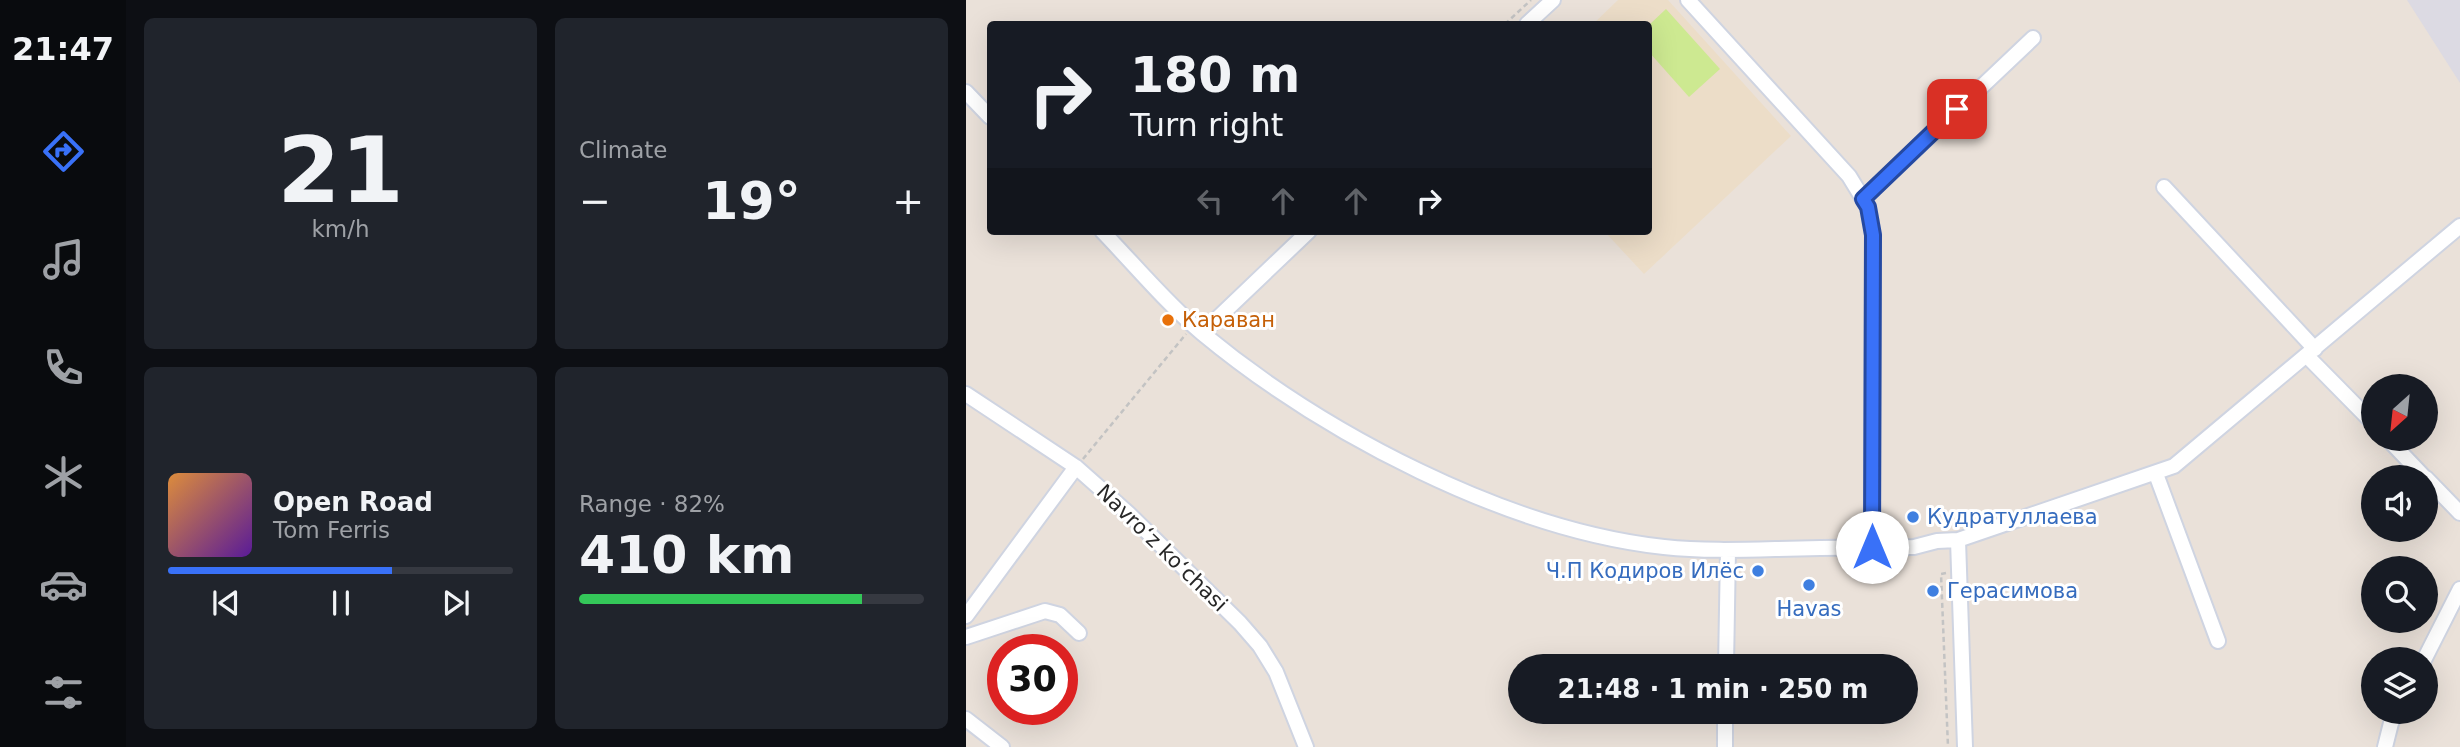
<!DOCTYPE html>
<html lang="en">
<head>
<meta charset="utf-8">
<style>
	:root { --surface:#171b24; --page:#20242c; --text:#f1f3f6; --muted:#9ea1a6; --line:#363941; --accent:#3971f8 }
	body { margin:0; font-family:"DejaVu Sans",sans-serif; background:var(--page); color:var(--text); height:100vh; display:flex; flex-direction:column; font-size:26px; white-space:nowrap }
	* { box-sizing:border-box; margin:0 }
	p { font-size:23px; color:var(--muted) }
	.icon { flex:none; width:38px; height:38px; fill:none; stroke:currentColor; stroke-width:2; stroke-linecap:round; stroke-linejoin:round }
	.map { position:relative; flex:1; overflow:hidden }
	.sheet { display:flex; flex-direction:column; gap:18px; padding:18px; background:#0d0f14; width:840px }
	.sheet>* { flex:none }
	.top-card { position:absolute; left:21px; top:21px; width:665px; height:214px; border-radius:7px; box-shadow:0 7px 28px #0002; background:#171b24; color:var(--text); overflow:hidden }
	.needle { width:46px; rotate:207deg }
	.fabs { position:absolute; left:1395px; top:374px; display:grid; gap:14px }
	.fabs a { display:grid; place-items:center; width:77px; height:77px; border-radius:50%; background:var(--surface); box-shadow:0 7px 28px #0002; font-size:35px }
	.speed { position:absolute; left:21px; top:634px; display:flex; gap:14px; font-size:35px; font-weight:700; text-align:center }
	.speed>* { display:grid; place-content:center; width:91px; height:91px; border-radius:50%; background:var(--surface); box-shadow:0 7px 28px #0002; line-height:1 }
	.speed .limit { border:10px solid #d22; background:#fff; color:#111 }
	.pin { position:absolute; display:grid; place-items:center; width:60px; height:60px; color:#fff; margin:-30px; border-radius:14px; box-shadow:0 4px 10px #0006 }
	.me { position:absolute; width:77px; margin:-38px; rotate:0deg; stroke-linejoin:round; filter:drop-shadow(0 0 5px #0008) }
	.turn { display:flex; align-items:center; gap:24px; height:147px; padding:0 28px; font-size:32px }
	.turn .icon { width:91px; height:91px; stroke-width:2.5 }
	.turn b { display:block; font-size:49px; line-height:60px }
	.lanes { display:flex; align-items:center; height:66px; padding:0 28px; background:#0003; justify-content:center; gap:35px; direction:ltr }
	.lanes .off { opacity:.35 }
	.big { font-size:52px; font-weight:600; line-height:1.1 }
	.sheet .card { flex:1; display:flex; flex-direction:column; justify-content:center; gap:10px; min-width:0; padding:0 24px; border-radius:10px; background:var(--page) }
	.sheet .dial { align-items:center; gap:0 }
	.dial b { font-size:91px; line-height:1 }
	.song { display:flex; align-items:center; gap:21px }
	.cover { width:84px; height:84px; border-radius:10px; background:linear-gradient(135deg,hsl(30 70% 55%),hsl(270 70% 35%)) }
	.played { height:7px; border-radius:4px; background:linear-gradient(90deg,var(--accent) 65%,var(--line) 65%) }
	.keys { display:flex; justify-content:space-around; direction:ltr }
	.heat { display:flex; justify-content:space-between; align-items:center; font-size:38px; direction:ltr }
	.charge { height:10px; border-radius:5px; background:linear-gradient(90deg,#34c759 82%,var(--line) 0) }
	.sheet .tiles { flex:1; display:grid; gap:18px; grid-template-columns:repeat(2,1fr) }
	.trip { position:absolute; left:542px; top:654px; width:410px; height:70px; border-radius:35px; background:var(--surface); box-shadow:0 7px 28px #0002; font-weight:600; line-height:70px; text-align:center }
	main { display:flex; flex:1; min-height:0 }
	.dock { display:flex; flex-direction:column; width:126px; justify-content:space-around; align-items:center; background:#090b0e; color:var(--muted) }
	.dock .icon { width:49px; height:49px }
	.dock .on { color:var(--accent) }
	.dock b { font-size:32px; color:var(--text) }
	.map>svg:first-child { display:block }
	.industrial { fill:#dcdae3 }
	.education { fill:#ecddc8 }
	.pitch { fill:#cde991 }
	.lines { fill:none; stroke-linecap:round; stroke-linejoin:round }
	.minor-casing { stroke:#cfd4e1; stroke-width:18 }
	.path { stroke:#c3c3c3; stroke-width:2.5; stroke-dasharray:5 3.5; stroke-linecap:butt }
	.minor { stroke:#fff; stroke-width:14 }
	.route-casing { stroke:#2549a1; stroke-width:18 }
	.route { stroke:#3971f8; stroke-width:12 }
	.food-dot { fill:#e8710a; stroke:#fff; stroke-width:2.5 }
	.shop-dot { fill:#3f7fe0; stroke:#fff; stroke-width:2.5 }
	.labels { text-anchor:middle; dominant-baseline:central; stroke-width:6; stroke-linejoin:round; paint-order:stroke }
	.food-label { font-size:21px; fill:#c56008; stroke:#fff; text-anchor:start }
	.shop-label { font-size:21px; fill:#366cbe; stroke:#fff; text-anchor:start }
	.street-label { font-size:21px; fill:#282828; stroke:#fff }
</style>
</head>
<body>
<main>
<nav class="dock">
<b>21:47</b>
<svg class="icon on" aria-label="directions" viewBox="0 0 24 24"><path d="M12 3l9 9-9 9-9-9zM9 14v-3h6M13 9l2 2-2 2"/></svg>
<svg class="icon" aria-label="music" viewBox="0 0 24 24"><path d="M9 18V5l10-2v13"/><circle cx="6" cy="18" r="3"/><circle cx="16" cy="16" r="3"/></svg>
<svg class="icon" aria-label="phone" viewBox="0 0 24 24"><path d="M5 4h4l2 5-3 2q2 4 5 5l2-3 5 2v4C11 20 4 13 5 4z"/></svg>
<svg class="icon" aria-label="climate" viewBox="0 0 24 24"><path d="M12 3v18M4 7l16 10M4 17L20 7"/></svg>
<svg class="icon" aria-label="car" viewBox="0 0 24 24"><path d="M5 17H2v-5l4-1 3-4h7l3 4 3 1v5h-3M9 17h6M6 11h13"/><circle cx="7" cy="17" r="2"/><circle cx="17" cy="17" r="2"/></svg>
<svg class="icon" aria-label="filters" viewBox="0 0 24 24"><path d="M4 7h16M4 17h16"/><circle cx="9" cy="7" r="2"/><circle cx="15" cy="17" r="2"/></svg>
</nav>
<section class="sheet">
<div class="tiles">
<div class="card dial"><b>21</b><p>km/h</p></div>
<div class="card"><p>Climate</p>
<div class="heat"><a>−</a><b class="big">19°</b><a>+</a></div>
</div>
<div class="card">
<div class="song"><i class="cover"></i><div><b>Open Road</b><p>Tom Ferris</p></div></div>
<div class="played"></div>
<div class="keys"><svg class="icon" aria-label="previous" viewBox="0 0 24 24"><path d="M18 5L8 12l10 7zM5 5v14"/></svg><svg class="icon" aria-label="pause" viewBox="0 0 24 24"><path d="M8 5v14M16 5v14"/></svg><svg class="icon" aria-label="next" viewBox="0 0 24 24"><path d="M6 5l10 7-10 7zM19 5v14"/></svg></div>
</div>
<div class="card"><p>Range · 82%</p><b class="big">410 km</b><div class="charge"></div></div>
</div>
</section>
<div class="map">
<svg width="1494" height="747" viewBox="0 0 1494 747">
	<rect width="100%" height="100%" fill="#eae1d9"/>
	<path class="industrial" d="M1441,0H1494V83Z"/>
	<path class="education" d="M652,0H702L825,136L678,274L638,231H682V24H627Z"/>
	<path class="pitch" d="M700,9L754,69L723,97L683,52V25Z"/>
	<g class="lines">
		<g class="minor-casing">
			<path id="minor" d="M722,0L883,176L902,207L907,235L906,547
				M561,24L587,0
				M0,92L24,117
				M1198,187L1349,349
				M897,199L1067,38
				M136,231C167,263 202,305 236,333C357,433 541,530 698,547C735,551 772,550 810,549C856,548 902,547 948,547L971,541L992,540L1208,466L1494,226
				M236,333L343,231
				M1341,356L1407,423
				M0,394L110,467L163,514L274,623L294,646L310,672L340,747
				M1422,439L1459,478
				M1190,474L1252,641
				M1460,478L1494,513
				M992,540L999,747
				M0,616L110,467
				M0,637L79,611L94,615L113,633
				M1458,660L1494,589
				M760,667L762,550
				M0,719L36,747
				M759,747V712
				M1419,747L1425,723L1431,712"/>
		</g>
		<path class="path" d="M539,24L565,0
			M117,459L220,334
			M980,573L975,574L982,747"/>
		<use href="#minor" class="minor"/>
	</g>
	<g class="lines">
		<g class="route-casing">
			<path id="route" d="M906,547L907,235L902,207L897,199L991,109"/>
		</g>
		<use href="#route" class="route"/>
	</g>
	<circle class="food-dot" cx="202" cy="320" r="7"/>
	<g class="shop-dot">
		<circle cx="947" cy="517" r="7"/>
		<circle cx="792" cy="571" r="7"/>
		<circle cx="843" cy="585" r="7"/>
		<circle cx="967" cy="591" r="7"/>
	</g>
	<g class="labels">
		<g class="food-label">
			<text x="216" y="320">Караван</text>
		</g>
		<g class="shop-label">
			<text x="961" y="517">Кудратуллаева</text>
			<text x="778" y="571" text-anchor="end">Ч.П Кодиров Илёс</text>
			<text x="981" y="591">Герасимова</text>
			<text x="843" y="609" text-anchor="middle">Havas</text>
		</g>
		<g class="street-label">
			<text transform="translate(196 548) rotate(44)">Navro‘z ko‘chasi</text>
		</g>
	</g>
</svg>
<div class="fabs">
<a><svg class="needle" viewBox="-14 -14 28 28"><path d="M0-13l5 13h-10z" fill="#e53935"/><path d="M0 13l5-13h-10z" fill="#9ea1a6"/></svg></a>
<a><svg class="icon" aria-label="sound" viewBox="0 0 24 24"><path d="M4 9h4l5-4v14l-5-4H4zM17 9q2 3 0 6"/></svg></a>
<a><svg class="icon" aria-label="search" viewBox="0 0 24 24"><circle cx="10" cy="10" r="6"/><path d="M15 15l6 6"/></svg></a>
<a><svg class="icon" aria-label="layers" viewBox="0 0 24 24"><path d="M12 4l9 5-9 5-9-5zM3 14l9 5 9-5"/></svg></a>
</div>
<div class="speed"><div class="limit">30</div></div>
<div class="pin" style="left:991px;top:109px;background:#d93025"><svg class="icon" aria-label="arrive" viewBox="0 0 24 24"><path d="M6 21V4h12l-3 4 3 4H6"/></svg></div>
<svg class="me" style="left:906px;top:547px" viewBox="-20 -20 40 40"><circle r="19" fill="#fff"/><path d="M0-13L10 11 0 6-10 11z" fill="#3971f8"/></svg>
<div class="trip">21:48 · 1 min · 250 m</div>
<div class="top-card">
<div class="turn"><svg class="icon" aria-label="right" viewBox="0 0 24 24"><path d="M7 20v-9h11M14 6l5 5-5 5"/></svg><div><b>180 m</b>Turn right</div></div>
<div class="lanes"><svg class="icon off" aria-label="left" viewBox="0 0 24 24"><path d="M17 20v-9H6M10 6l-5 5 5 5"/></svg><svg class="icon off" aria-label="ahead" viewBox="0 0 24 24"><path d="M12 20V5M6 11l6-6 6 6"/></svg><svg class="icon off" aria-label="ahead" viewBox="0 0 24 24"><path d="M12 20V5M6 11l6-6 6 6"/></svg><svg class="icon" aria-label="right" viewBox="0 0 24 24"><path d="M7 20v-9h11M14 6l5 5-5 5"/></svg></div>
</div>
</div>
</main>
</body>
</html>
